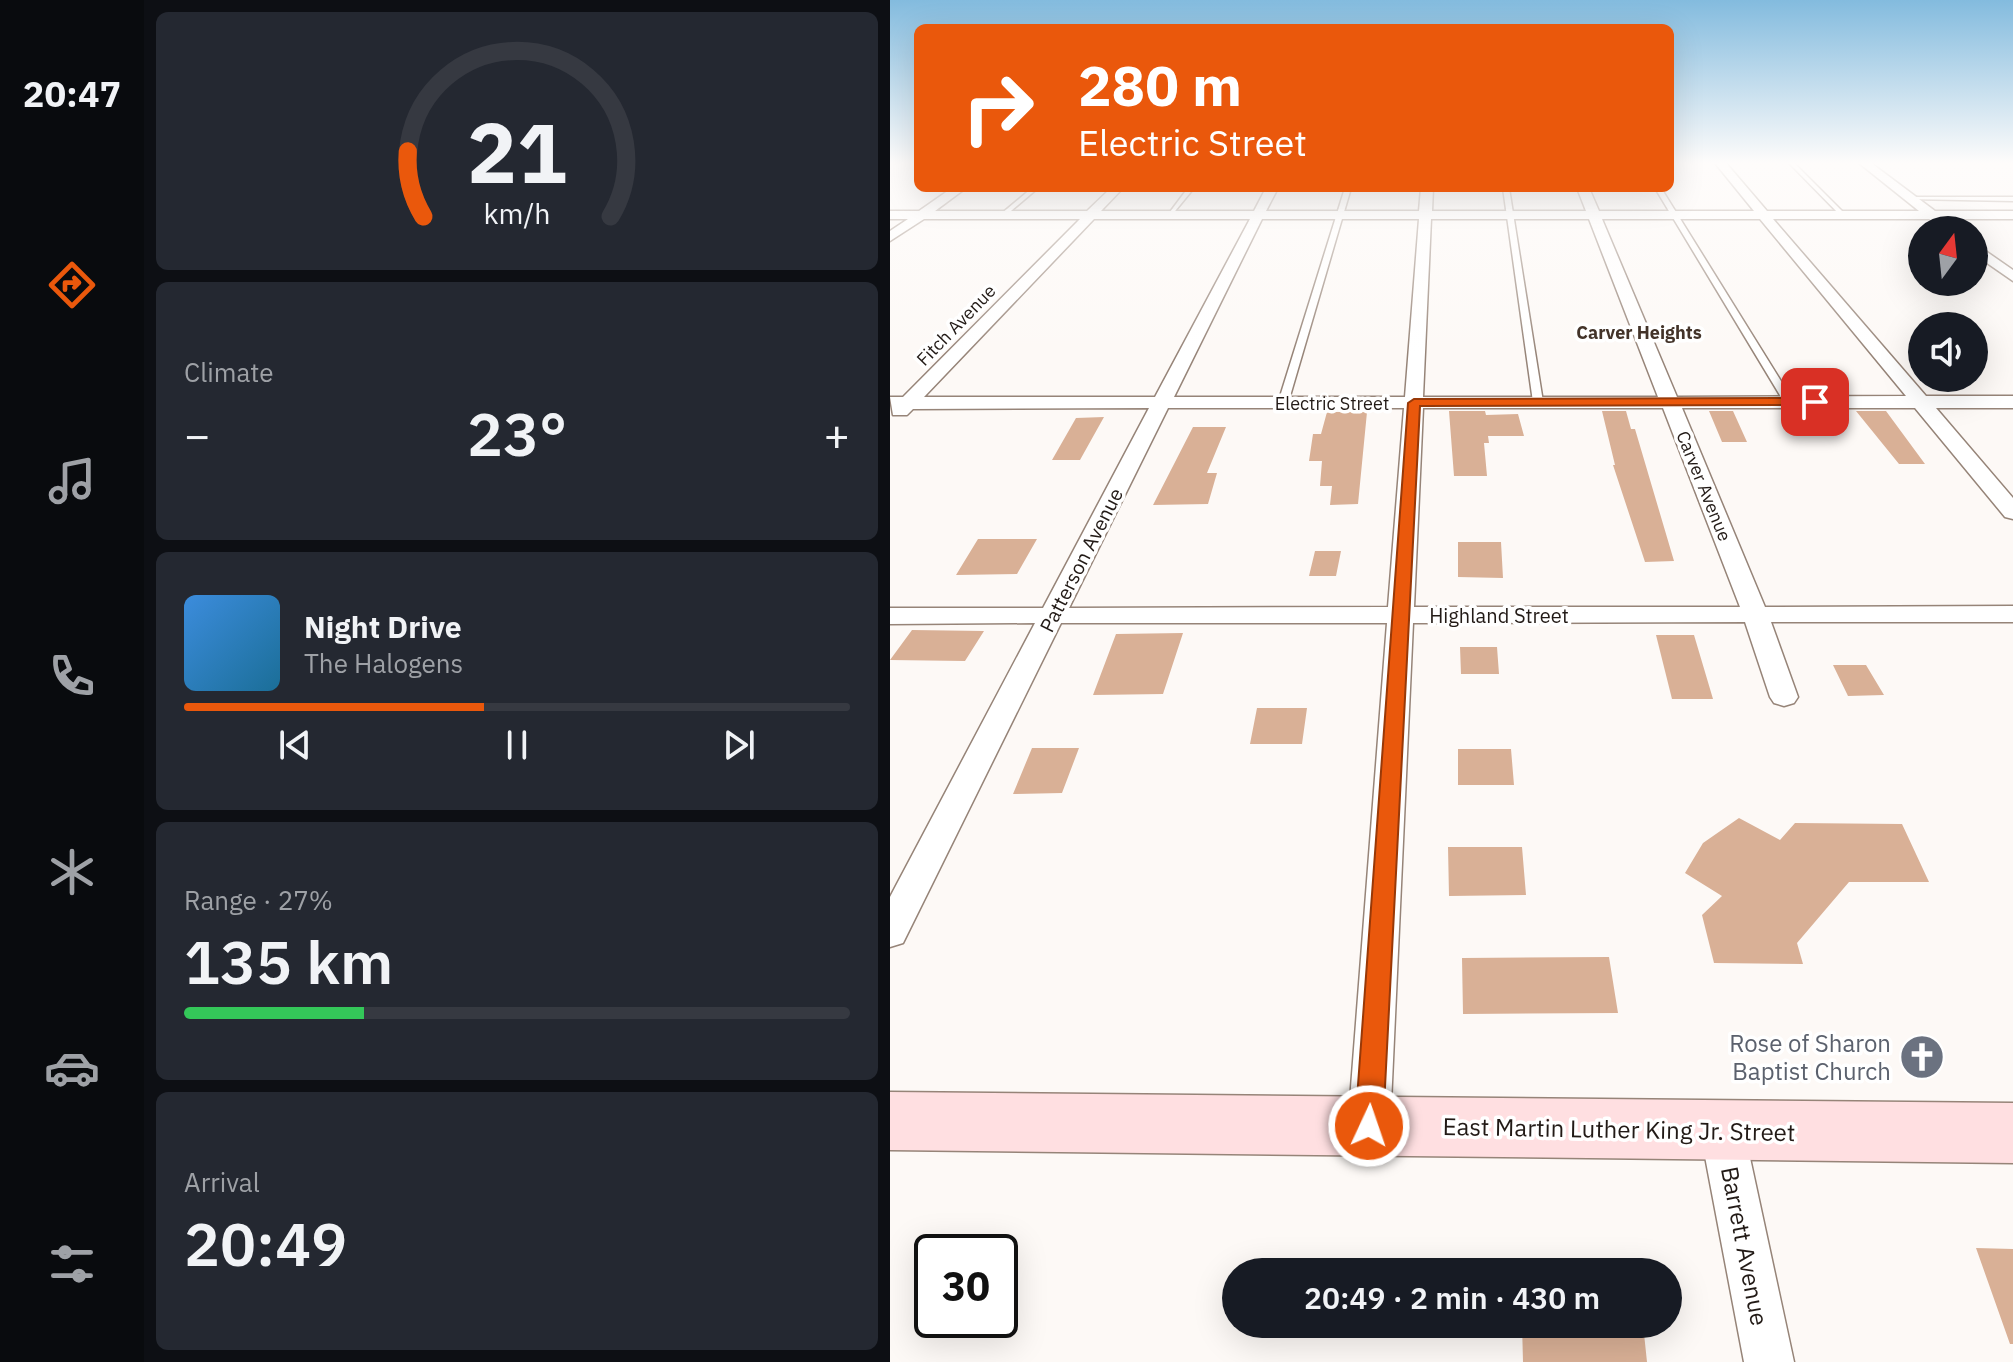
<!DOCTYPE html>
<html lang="en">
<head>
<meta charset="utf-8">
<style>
	:root { --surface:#171b24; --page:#242831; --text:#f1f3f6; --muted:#9ea1a6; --line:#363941; --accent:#ea580c }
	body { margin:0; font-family:"IBM Plex Sans",sans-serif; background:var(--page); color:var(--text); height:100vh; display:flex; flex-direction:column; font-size:30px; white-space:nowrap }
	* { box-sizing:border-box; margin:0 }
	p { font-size:26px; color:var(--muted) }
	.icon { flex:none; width:44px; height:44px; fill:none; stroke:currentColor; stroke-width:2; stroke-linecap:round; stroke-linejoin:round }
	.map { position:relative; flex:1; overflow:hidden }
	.panel { display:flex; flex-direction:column; gap:12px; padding:12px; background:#0d0f14; width:746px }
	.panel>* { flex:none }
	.top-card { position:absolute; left:24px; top:24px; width:760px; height:168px; border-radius:12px; box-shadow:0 8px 32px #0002; background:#ea580c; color:#fff; overflow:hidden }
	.needle { width:52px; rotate:15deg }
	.controls { position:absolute; left:1018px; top:216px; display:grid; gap:16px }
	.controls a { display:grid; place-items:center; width:80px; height:80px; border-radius:50%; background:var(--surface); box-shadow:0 8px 32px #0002; font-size:40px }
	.speed { position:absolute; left:24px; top:1234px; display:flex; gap:16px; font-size:40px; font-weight:700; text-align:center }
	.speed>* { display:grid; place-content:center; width:104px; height:104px; border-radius:50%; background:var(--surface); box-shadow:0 8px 32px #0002; line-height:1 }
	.speed .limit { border:4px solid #111; border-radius:12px; background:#fff; color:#111 }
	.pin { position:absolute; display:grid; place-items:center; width:68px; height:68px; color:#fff; margin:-34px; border-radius:16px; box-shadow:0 4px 12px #0006 }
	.me { position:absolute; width:88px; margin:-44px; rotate:3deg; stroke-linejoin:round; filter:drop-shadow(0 0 6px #0008) }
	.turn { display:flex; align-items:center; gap:28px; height:168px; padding:0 32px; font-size:36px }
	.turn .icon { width:104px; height:104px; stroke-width:2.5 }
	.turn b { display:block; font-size:56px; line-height:68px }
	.big { font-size:60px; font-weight:600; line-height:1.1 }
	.panel .card { flex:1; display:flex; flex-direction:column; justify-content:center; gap:12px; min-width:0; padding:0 28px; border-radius:12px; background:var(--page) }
	.panel .dial { align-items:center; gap:0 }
	.dial svg { height:208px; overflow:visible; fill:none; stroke:var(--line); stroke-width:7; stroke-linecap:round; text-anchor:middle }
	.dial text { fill:var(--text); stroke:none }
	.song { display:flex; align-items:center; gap:24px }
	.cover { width:96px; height:96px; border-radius:12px; background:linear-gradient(135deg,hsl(210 70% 55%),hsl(200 70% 35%)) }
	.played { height:8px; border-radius:4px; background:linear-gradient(90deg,var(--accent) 45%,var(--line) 45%) }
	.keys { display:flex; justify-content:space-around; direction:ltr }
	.heat { display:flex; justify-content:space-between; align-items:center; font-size:44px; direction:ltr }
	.charge { height:12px; border-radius:6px; background:linear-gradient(90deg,#34c759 27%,var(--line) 0) }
	.trip { position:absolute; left:332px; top:1258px; width:460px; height:80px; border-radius:40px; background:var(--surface); box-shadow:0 8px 32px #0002; font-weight:600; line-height:80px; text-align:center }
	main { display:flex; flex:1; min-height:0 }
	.tabs { display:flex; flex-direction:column; width:144px; justify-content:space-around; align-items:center; background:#090b0e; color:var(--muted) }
	.tabs .icon { width:56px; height:56px }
	.tabs .selected { color:var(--accent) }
	.tabs b { font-size:36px; color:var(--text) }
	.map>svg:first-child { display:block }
	.building { fill:#d9b096 }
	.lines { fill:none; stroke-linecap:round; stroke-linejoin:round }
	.lane-casing { stroke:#968478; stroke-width:3 }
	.street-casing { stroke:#968478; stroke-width:3 }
	.secondary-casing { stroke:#968478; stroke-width:3 }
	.lane { fill:#fff; fill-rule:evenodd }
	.street { fill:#fff; fill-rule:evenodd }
	.secondary { fill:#ffdfe1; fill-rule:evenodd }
	.route { fill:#ea580c; stroke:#983908; stroke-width:2 }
	.labels { text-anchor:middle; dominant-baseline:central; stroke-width:7; stroke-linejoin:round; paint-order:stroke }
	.far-street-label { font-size:18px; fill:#221a16; stroke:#fff }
	.far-neighbourhood-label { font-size:18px; font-weight:bold; fill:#433329; stroke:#fff }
	.street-label { font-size:20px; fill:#221a16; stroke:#fff }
	.near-worship-label { font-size:24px; fill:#5b616d; stroke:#fff; text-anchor:end }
	.near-street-label { font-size:24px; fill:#221a16; stroke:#fff }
</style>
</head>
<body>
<main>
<nav class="tabs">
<b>20:47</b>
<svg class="icon selected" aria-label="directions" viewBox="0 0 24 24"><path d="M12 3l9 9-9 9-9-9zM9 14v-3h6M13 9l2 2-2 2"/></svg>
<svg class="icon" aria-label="music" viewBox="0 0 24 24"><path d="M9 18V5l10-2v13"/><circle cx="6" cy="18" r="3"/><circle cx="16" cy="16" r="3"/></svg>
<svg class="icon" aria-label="phone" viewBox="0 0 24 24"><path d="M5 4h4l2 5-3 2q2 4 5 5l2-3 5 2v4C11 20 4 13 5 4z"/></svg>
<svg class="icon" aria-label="climate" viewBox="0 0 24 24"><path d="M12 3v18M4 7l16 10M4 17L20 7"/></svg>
<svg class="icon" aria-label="car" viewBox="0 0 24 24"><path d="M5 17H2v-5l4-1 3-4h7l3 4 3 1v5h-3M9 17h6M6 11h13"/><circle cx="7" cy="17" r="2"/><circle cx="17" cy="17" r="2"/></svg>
<svg class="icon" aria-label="filters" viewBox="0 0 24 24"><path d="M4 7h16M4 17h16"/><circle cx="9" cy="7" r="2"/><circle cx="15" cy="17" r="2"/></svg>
</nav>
<section class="panel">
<div class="card dial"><svg viewBox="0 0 100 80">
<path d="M14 69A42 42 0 1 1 86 69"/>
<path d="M14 69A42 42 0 0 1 8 44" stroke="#ea580c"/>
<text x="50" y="56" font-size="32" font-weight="700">21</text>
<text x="50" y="72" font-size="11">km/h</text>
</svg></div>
<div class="card"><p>Climate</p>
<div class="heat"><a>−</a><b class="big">23°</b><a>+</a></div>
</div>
<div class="card">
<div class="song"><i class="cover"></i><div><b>Night Drive</b><p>The Halogens</p></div></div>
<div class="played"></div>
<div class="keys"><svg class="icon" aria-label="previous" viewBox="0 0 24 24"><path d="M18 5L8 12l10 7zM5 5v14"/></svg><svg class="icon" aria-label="pause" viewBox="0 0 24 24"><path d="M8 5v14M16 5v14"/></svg><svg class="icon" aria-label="next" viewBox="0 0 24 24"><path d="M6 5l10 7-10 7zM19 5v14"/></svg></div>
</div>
<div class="card"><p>Range · 27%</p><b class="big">135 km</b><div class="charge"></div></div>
<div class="card"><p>Arrival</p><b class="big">20:49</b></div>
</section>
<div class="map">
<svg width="1123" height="1362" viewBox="0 0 1123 1362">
	<rect width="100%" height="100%" fill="#fdf9f6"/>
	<path class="building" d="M559,411H595L596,415L628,414L634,436H598L599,443H594L597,476H564Z
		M712,411H736L741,429H745L784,561L755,562L723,465H725Z
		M819,411H843L857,442H832Z
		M966,411H996L1035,464H1009Z
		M437,412H477L468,504L440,505L442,486H430L432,461H419L423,434H431Z
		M214,417L190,460H162L186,418Z
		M303,427H336L317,473H327L318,504L263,505Z
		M88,539H147L127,574L66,575Z
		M568,542H611L613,578L568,577Z
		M425,551H451L446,576H419Z
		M22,630L94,631L75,661L0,660Z
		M293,633L273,694L203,695L226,634Z
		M766,635H804L823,699H782Z
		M570,647H607L609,674H571Z
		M943,665H976L994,695L958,696Z
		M367,708H417L412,744H360Z
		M142,748H189L172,793L123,794Z
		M568,749H621L624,785H568Z
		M849,818L890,840L905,823L1012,824L1039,882H959L907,943L913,964L824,963L812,915L832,896L795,873L813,843Z
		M558,847H632L636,895L559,896Z
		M719,957L728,1013L573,1014L572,958Z
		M1086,1248L1123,1249V1344H1120Z
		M632,1324H753L757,1362H633Z"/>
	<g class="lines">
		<g class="lane-casing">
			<path id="lane" d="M904,163L955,214V216H951L899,163Z
				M142,188H148L115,216H111V214Z
				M298,188H304L281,216H277Z
				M455,188H461L398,403L390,405L388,403Z
				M613,188H619L653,402L648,405L643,402Z
				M765,188H771L904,402L902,404L894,402Z
				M1123,197V201L1018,199L1021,197Z"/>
		</g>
		<g class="street-casing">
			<path id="street" d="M825,163H836L877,211H1029L969,163H981L1045,211H1123V219H1053L1047,223L1039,219H883L1036,396H1123V408H1046L1123,498V519L1115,517L1025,408H792L875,607L1123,606V622H881L908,697L904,703L894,706L884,703L880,697L855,622L523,623L500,1126L494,1141L479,1147L464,1141L458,1126L497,623H171L13,943L0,947V897L145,623L0,624V608H153L259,408L23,409L17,415H3L0,397H13L190,219H34L0,241V231L18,219H0V211H29L62,188H76L45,211H197L221,188H233L211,211H364L376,188H388L376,211H529L531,188H543L542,211H696L687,188H699L709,211H864ZM204,219H360L265,397H34ZM372,219H529L515,397H284ZM541,219H699L768,397H533ZM712,219H870L1016,396L787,397ZM278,408H514L498,607L179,608ZM533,408H773L850,607H524Z
				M1084,243L1123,270V281L1084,254Z
				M832,1109L847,1115L854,1130L904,1362H854L810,1130L817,1115Z"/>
		</g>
		<g class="secondary-casing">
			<path id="secondary" d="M0,1092L1123,1103V1163L0,1150Z"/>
		</g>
		<use href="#lane" class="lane"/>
		<use href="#street" class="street"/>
		<use href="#secondary" class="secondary"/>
	</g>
	<linearGradient id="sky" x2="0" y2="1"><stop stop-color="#83bbde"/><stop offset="0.46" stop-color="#fefcfb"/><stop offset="1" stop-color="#fefcfb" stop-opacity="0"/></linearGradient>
	<rect width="1123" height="354" fill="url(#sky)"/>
	<path class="route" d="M925,398L931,402L930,405L530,406L493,1126L489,1136L479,1140L469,1136L465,1126L518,403L524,399Z"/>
	<defs>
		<g id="church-disc" transform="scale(2.3)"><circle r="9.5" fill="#6b7280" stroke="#fff"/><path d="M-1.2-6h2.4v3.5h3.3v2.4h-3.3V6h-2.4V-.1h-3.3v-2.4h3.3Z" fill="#fff"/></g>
	</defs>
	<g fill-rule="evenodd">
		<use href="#church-disc" x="1032" y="1057"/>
	</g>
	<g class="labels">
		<g class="far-street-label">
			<text transform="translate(66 325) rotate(-46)">Fitch Avenue</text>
			<text x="442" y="403">Electric Street</text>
			<text transform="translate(814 486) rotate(68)">Carver Avenue</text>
		</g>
		<g class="far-neighbourhood-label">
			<text x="749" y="332">Carver Heights</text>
		</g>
		<g class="street-label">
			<text transform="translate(191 560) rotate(-63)">Patterson Avenue</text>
			<text x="609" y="615">Highland Street</text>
		</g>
		<g class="near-worship-label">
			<text x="1001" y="1043">Rose of Sharon<tspan x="1001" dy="28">Baptist Church</tspan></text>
		</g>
		<g class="near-street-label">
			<text transform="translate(729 1129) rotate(1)">East Martin Luther King Jr. Street</text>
			<text transform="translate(855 1246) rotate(79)">Barrett Avenue</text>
		</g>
	</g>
</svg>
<div class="controls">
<a><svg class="needle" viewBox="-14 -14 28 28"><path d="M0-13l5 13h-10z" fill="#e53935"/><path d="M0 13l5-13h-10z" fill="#9ea1a6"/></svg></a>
<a><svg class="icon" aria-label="sound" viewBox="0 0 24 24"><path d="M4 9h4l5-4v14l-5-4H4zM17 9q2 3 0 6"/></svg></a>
</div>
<div class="speed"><div class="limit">30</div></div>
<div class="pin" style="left:925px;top:402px;background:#d93025"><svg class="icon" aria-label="arrive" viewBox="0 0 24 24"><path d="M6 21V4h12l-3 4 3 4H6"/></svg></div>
<svg class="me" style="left:479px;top:1126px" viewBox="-20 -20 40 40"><circle r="17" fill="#ea580c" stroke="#fff" stroke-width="3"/><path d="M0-11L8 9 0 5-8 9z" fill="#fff"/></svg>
<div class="trip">20:49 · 2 min · 430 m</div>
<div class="top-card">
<div class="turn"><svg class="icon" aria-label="right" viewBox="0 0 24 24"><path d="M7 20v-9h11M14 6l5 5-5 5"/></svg><div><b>280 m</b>Electric Street</div></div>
</div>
</div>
</main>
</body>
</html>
